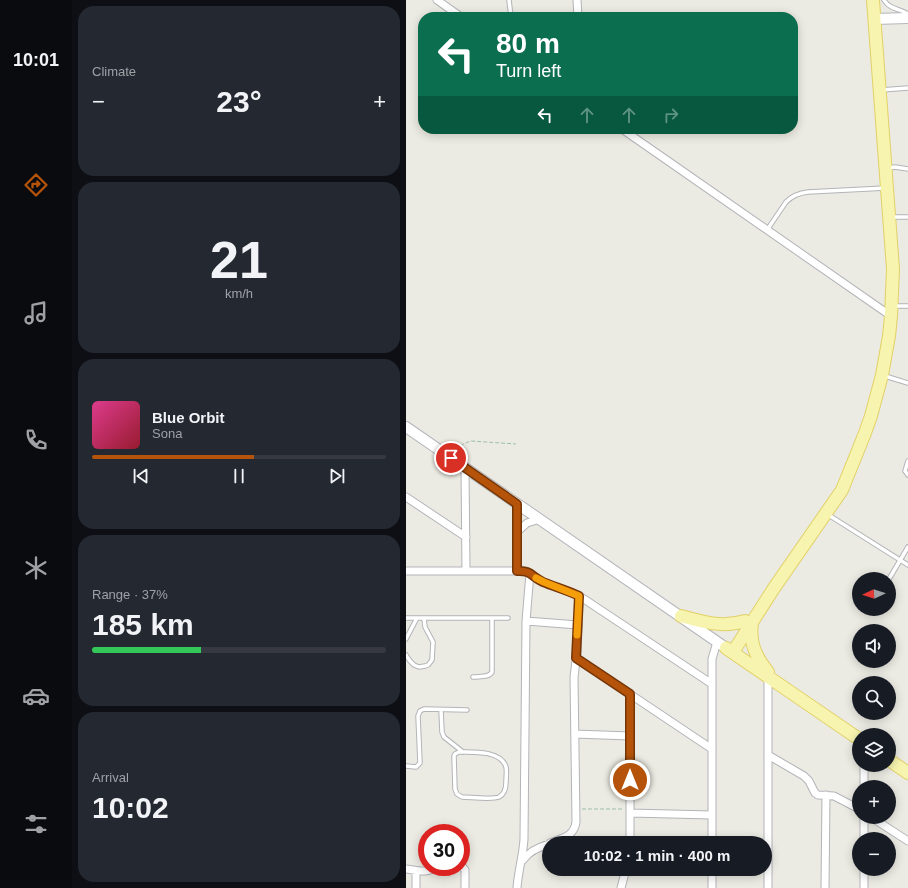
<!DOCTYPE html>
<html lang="en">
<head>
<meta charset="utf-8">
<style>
	:root { --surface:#171b24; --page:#242831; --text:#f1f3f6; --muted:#9ea1a6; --line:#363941; --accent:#b45309 }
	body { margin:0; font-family:Arial,sans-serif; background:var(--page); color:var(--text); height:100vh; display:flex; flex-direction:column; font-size:15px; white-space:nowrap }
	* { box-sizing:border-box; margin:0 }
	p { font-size:13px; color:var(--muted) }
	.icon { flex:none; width:22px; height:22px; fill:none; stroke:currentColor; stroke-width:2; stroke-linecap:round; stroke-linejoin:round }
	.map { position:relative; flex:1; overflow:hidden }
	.drawer { display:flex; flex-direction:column; gap:6px; padding:6px; background:#0d0f14; width:334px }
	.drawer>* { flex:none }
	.guide { position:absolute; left:12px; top:12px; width:380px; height:122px; border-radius:16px; box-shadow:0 2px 10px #0003; background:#0b6e4f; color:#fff; overflow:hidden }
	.needle { width:26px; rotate:266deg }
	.tools { position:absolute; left:446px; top:572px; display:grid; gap:8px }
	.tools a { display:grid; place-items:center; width:44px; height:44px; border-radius:50%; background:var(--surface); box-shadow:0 2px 10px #0003; font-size:20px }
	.speed { position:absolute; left:12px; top:824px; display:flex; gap:8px; font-size:20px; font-weight:700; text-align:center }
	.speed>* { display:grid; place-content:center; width:52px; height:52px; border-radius:50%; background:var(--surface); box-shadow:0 2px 10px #0003; line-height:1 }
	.speed .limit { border:6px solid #d22; background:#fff; color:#111 }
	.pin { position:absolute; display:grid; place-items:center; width:34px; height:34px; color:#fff; margin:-17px; border:2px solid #fff; border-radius:50%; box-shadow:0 1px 4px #0007 }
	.me { position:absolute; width:44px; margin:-22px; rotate:0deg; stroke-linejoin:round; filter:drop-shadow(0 0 3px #0008) }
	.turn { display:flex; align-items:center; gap:14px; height:84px; padding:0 12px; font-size:18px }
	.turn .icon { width:52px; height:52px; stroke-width:2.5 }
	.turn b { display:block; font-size:28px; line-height:34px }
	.lanes { display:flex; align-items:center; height:38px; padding:0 12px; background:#0003; justify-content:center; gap:20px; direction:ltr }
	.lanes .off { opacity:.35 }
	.big { font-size:30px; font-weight:700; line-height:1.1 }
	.drawer .widget { flex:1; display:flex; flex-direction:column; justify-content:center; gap:6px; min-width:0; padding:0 14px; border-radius:16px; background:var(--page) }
	.drawer .dial { align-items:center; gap:0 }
	.dial b { font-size:52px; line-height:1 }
	.song { display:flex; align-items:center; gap:12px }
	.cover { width:48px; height:48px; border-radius:6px; background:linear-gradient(135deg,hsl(330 70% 55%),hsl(350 70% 35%)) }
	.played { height:4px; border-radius:2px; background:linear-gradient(90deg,var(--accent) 55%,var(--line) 55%) }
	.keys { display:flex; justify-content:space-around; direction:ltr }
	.heat { display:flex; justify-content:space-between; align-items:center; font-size:22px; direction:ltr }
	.charge { height:6px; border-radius:3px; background:linear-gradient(90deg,#34c759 37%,var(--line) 0) }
	.trip { position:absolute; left:136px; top:836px; width:230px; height:40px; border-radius:20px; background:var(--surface); box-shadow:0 2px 10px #0003; font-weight:700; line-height:40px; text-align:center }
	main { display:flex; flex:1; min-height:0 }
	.tabs { display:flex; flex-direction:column; width:72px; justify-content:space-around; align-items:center; background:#090b0e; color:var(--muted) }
	.tabs .icon { width:28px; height:28px }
	.tabs .on { color:var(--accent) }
	.tabs b { font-size:18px; color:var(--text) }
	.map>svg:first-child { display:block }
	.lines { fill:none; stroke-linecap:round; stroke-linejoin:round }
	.lane-casing { stroke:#b3b4b9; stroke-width:5.5 }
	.street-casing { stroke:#b3b4b9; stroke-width:9 }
	.secondary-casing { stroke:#b4b6bc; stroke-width:12 }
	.primary-casing { stroke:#e2d067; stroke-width:14 }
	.path { stroke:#9bbfaa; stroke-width:1; stroke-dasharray:4 2; stroke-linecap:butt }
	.lane { stroke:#fff; stroke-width:3.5 }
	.street { stroke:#fff; stroke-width:7 }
	.secondary { stroke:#fff; stroke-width:10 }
	.primary { stroke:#f6f4ae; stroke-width:12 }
	.route-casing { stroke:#753606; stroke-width:10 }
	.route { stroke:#b45309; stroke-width:7 }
	.slow { stroke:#f59e0b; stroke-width:7 }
</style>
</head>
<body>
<main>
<nav class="tabs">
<b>10:01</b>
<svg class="icon on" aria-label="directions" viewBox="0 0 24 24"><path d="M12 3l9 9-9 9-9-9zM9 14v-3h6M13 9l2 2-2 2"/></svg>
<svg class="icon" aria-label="music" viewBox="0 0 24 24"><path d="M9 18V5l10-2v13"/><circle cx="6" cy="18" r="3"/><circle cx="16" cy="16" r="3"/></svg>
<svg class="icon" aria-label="phone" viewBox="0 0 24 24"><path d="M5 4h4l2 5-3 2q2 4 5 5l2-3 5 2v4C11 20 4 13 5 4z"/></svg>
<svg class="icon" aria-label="climate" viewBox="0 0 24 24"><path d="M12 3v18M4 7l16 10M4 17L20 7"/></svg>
<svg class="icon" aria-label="car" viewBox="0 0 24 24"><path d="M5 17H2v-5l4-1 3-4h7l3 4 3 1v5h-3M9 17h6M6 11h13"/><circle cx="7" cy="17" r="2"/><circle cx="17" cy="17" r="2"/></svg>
<svg class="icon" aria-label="filters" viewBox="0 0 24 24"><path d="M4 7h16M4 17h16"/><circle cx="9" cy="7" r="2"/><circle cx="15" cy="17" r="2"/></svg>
</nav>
<section class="drawer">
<div class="widget"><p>Climate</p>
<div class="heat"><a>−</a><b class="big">23°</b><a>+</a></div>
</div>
<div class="widget dial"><b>21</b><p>km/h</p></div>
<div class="widget">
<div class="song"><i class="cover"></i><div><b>Blue Orbit</b><p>Sona</p></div></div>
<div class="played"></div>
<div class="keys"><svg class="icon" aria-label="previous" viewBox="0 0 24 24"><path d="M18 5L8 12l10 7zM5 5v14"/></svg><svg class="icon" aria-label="pause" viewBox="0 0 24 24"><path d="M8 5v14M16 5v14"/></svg><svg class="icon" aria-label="next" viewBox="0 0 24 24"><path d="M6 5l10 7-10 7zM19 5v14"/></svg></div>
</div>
<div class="widget"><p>Range · 37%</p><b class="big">185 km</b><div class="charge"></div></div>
<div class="widget"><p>Arrival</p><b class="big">10:02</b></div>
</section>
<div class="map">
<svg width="502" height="888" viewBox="0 0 502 888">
	<rect width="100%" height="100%" fill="#ecebe3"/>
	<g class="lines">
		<g class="lane-casing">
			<path id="lane" d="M103,0L105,17
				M478,0C483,9 494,9 502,14
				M475,90L502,88
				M483,168L489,167L502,169
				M484,217H502
				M361,230L380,202C386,196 393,193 402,192L480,188
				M487,306H502
				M479,376L502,383
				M502,461L499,471L502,475
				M421,514L502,565
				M483,579L502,547
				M0,618H102
				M0,639L11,618
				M0,655L4,661L8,665L13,667L19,666L22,665L26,660L27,642L19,627L18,618
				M67,677C74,676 83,678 86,672V618
				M35,710L36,732L38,737L57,752
				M53,752C66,752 95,750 100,767C101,771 100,777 100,782C100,788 99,794 93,797C86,800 64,797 56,797L51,794L49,789L48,756L49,754Z
				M0,766L10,767L14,763L12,716L14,711L18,709L61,710"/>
		</g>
		<g class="street-casing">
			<path id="street" d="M31,0L55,17
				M171,0L172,17
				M216,129L485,316
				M59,468L60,571
				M0,497L60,537
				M111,532L121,523L134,519
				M0,571H120C126,574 131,579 136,582C150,588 165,591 178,599L306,684
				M111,571V504
				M120,621L172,625
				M170,658L306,749
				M169,734L224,736
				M362,755L398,776L403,781L409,793L412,795L428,796L453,809
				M458,765V787
				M224,813L306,815
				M458,817V839
				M465,817L502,841
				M144,843C156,838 168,837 170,822L168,677L171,653L173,596
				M224,843V694
				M306,843V659L311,642
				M117,860C123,851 133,847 143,844
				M55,865L59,870V888
				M0,869L14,871H19L36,867
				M306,869V888
				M458,869V888
				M10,871V888
				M111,888C112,872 117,856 118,839L120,621L124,573
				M215,888L220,869
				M362,888V676
				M419,888L420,795"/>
		</g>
		<g class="secondary-casing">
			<path id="secondary" d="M468,19L502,18
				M0,427L320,648"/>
		</g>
		<g class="primary-casing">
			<path id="primary" d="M275,616C296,622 317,628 339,621
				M346,623C343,643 350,657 362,672
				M320,648L453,739
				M327,652L368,588L436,490L459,433L465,416L476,375L483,336L485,316L487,269L467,0
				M483,760L502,773"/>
		</g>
		<path class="path" d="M51,451L57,444L65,441L110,444
			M176,809H217"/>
		<use href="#lane" class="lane"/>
		<use href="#street" class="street"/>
		<use href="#secondary" class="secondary"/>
		<use href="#primary" class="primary"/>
	</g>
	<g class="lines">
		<g class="route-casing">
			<path id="route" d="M45,458L111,504V571C125,570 126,577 137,582C149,587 161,590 173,596L170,658L224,694V780"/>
		</g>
		<use href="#route" class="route"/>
		<path class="slow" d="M130,578L138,582L173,596L171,635"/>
	</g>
</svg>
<div class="tools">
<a><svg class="needle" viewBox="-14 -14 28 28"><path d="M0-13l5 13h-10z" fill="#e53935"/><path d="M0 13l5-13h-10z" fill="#9ea1a6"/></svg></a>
<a><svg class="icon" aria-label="sound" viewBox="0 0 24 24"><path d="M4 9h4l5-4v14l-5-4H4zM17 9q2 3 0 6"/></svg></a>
<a><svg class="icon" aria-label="search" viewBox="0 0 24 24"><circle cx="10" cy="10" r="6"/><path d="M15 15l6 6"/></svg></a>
<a><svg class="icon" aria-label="layers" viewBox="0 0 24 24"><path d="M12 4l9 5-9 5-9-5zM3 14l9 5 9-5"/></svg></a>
<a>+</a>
<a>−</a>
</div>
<div class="speed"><div class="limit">30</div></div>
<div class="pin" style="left:45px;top:458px;background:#d93025"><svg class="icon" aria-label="arrive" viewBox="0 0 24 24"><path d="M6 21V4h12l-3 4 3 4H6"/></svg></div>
<svg class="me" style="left:224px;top:780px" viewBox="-20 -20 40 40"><circle r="17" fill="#b45309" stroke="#fff" stroke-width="3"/><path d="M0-11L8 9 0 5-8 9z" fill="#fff"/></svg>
<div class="trip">10:02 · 1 min · 400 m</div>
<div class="guide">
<div class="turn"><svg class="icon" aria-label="left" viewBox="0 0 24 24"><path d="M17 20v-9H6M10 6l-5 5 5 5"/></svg><div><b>80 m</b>Turn left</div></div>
<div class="lanes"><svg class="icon" aria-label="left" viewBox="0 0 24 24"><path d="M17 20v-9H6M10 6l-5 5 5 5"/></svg><svg class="icon off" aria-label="ahead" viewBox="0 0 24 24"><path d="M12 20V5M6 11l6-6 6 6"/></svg><svg class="icon off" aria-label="ahead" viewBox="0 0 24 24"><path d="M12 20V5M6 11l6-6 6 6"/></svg><svg class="icon off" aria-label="right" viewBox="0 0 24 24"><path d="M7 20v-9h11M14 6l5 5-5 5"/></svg></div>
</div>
</div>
</main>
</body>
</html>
